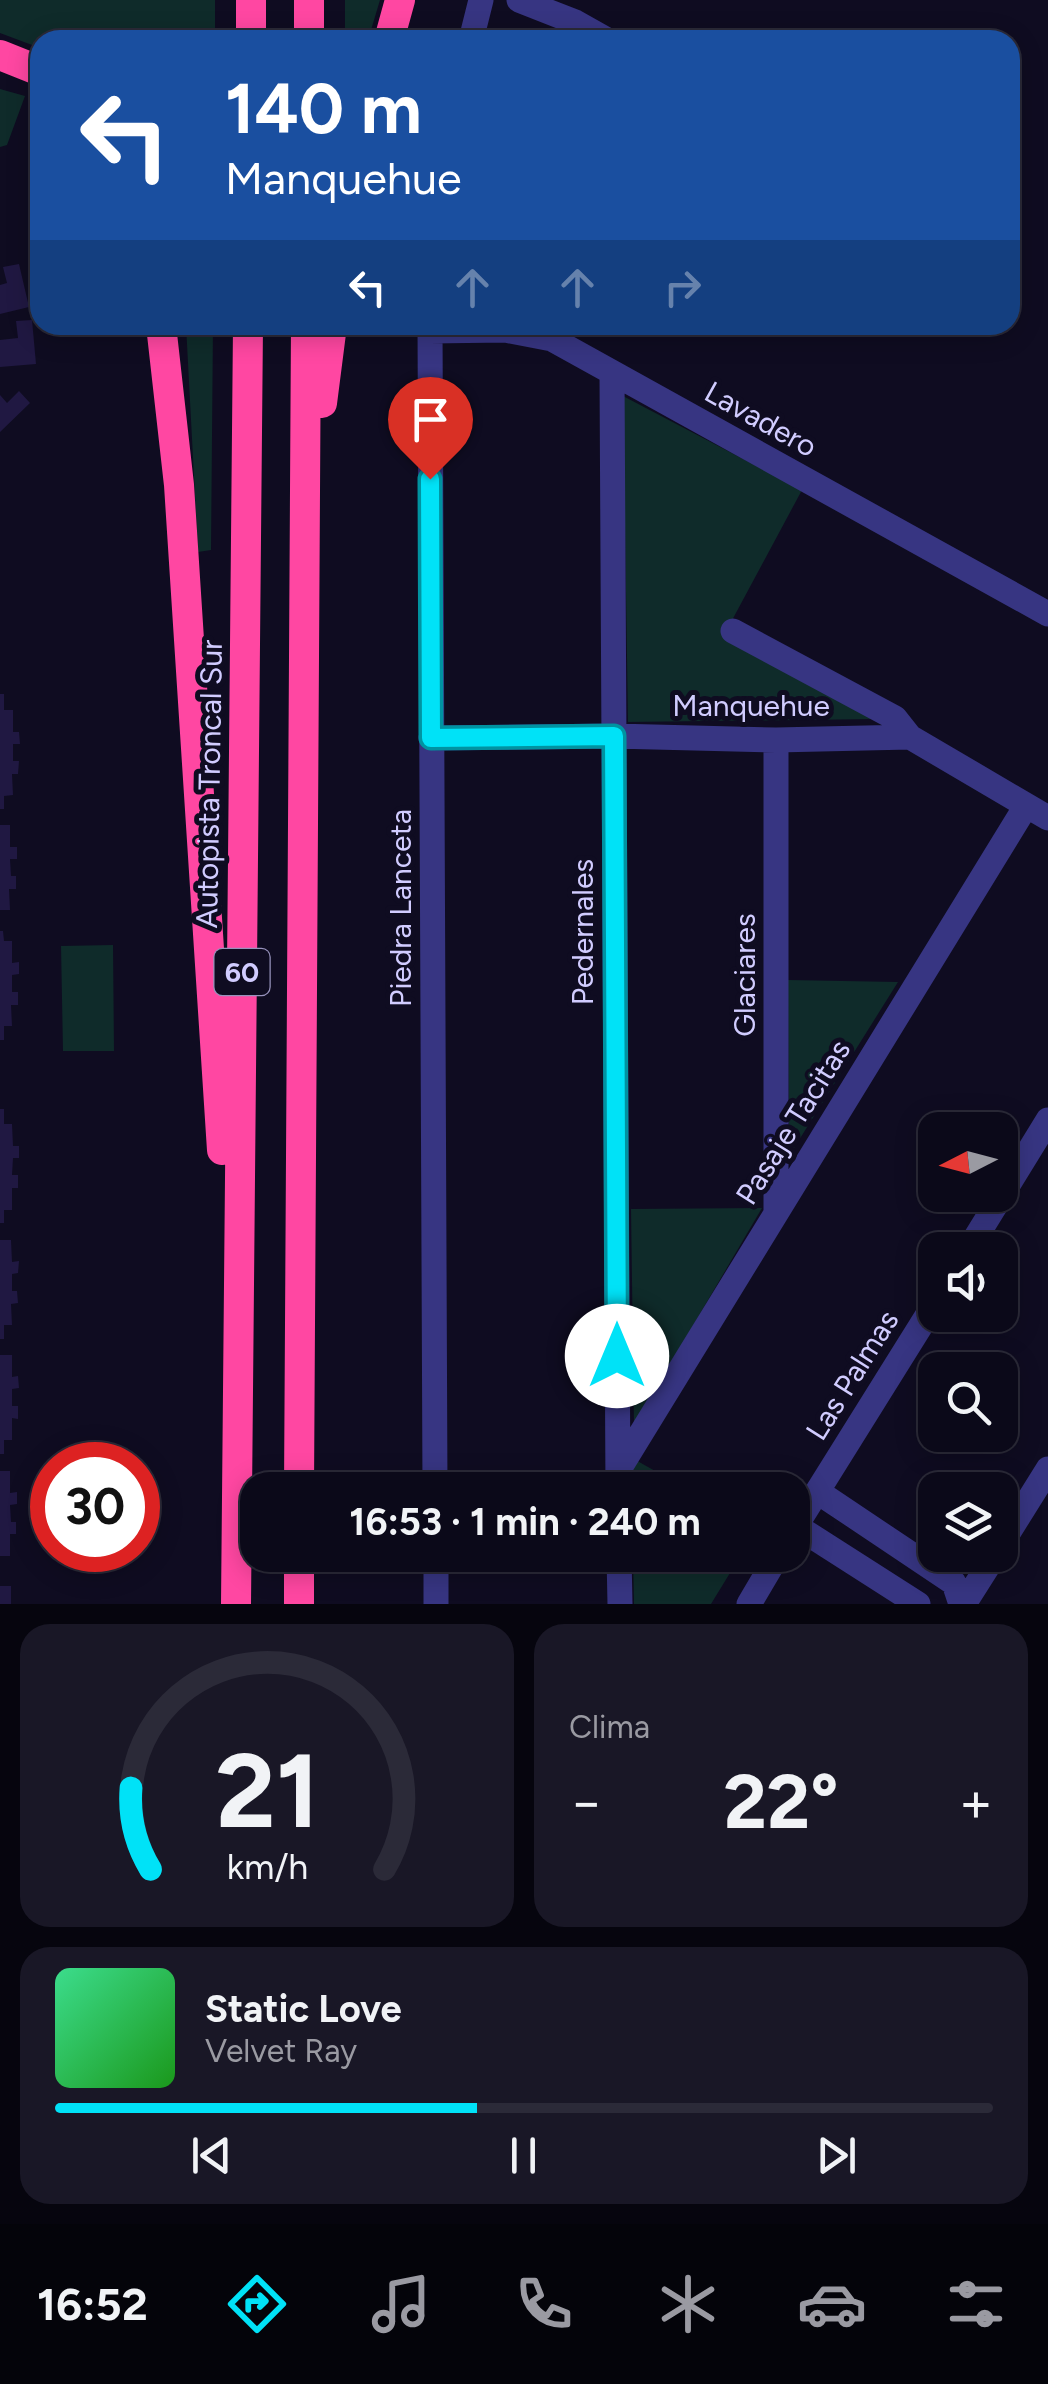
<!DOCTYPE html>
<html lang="es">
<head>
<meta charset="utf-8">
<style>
	:root { --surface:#0b0919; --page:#191726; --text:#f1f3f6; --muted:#9a9aa2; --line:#2b2a38; --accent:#00e2f7 }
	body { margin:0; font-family:Figtree,sans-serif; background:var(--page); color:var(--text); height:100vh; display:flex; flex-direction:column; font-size:38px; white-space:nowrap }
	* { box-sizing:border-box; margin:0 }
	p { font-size:32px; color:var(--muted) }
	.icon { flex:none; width:55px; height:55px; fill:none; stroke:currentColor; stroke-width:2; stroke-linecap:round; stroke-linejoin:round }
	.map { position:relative; height:1604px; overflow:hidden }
	.details { display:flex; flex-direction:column; gap:20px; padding:20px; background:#06050e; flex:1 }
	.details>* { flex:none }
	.banner { position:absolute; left:30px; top:30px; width:990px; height:305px; border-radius:30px; box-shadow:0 5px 25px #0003,0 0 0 2px var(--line); background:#1a4fa0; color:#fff; overflow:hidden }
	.needle { width:65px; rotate:264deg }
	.tools { position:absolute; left:918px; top:1112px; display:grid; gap:20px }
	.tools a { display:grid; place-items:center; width:100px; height:100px; border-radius:20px; background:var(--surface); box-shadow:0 5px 25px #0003,0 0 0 2px var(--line); font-size:50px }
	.speed { position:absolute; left:30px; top:1442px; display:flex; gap:20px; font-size:50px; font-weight:700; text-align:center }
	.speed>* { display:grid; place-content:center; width:130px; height:130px; border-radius:50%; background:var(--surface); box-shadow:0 5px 25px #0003,0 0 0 2px var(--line); line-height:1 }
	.speed .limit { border:15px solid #d22; background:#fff; color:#111 }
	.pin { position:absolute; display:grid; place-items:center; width:85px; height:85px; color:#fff; margin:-102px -42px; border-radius:50% 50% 50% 0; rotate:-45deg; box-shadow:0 0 10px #0007 }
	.pin .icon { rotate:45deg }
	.me { position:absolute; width:110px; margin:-55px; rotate:0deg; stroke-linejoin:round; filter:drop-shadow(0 0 8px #0008) }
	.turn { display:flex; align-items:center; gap:35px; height:210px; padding:0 30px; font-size:45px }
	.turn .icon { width:130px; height:130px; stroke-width:2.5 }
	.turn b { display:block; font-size:70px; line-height:85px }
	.lanes { display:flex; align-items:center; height:95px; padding:0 30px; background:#0003; justify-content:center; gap:50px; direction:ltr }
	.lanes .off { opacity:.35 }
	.big { font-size:75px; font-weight:700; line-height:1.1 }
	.details .tile { flex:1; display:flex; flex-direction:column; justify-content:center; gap:15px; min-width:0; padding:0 35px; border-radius:30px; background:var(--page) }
	.details .dial { align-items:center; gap:0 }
	.dial svg { height:260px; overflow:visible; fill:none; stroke:var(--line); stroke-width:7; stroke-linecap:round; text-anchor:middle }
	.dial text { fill:var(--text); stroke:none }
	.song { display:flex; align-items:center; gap:30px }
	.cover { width:120px; height:120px; border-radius:15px; background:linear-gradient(135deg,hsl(150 70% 55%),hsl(120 70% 35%)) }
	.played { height:10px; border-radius:5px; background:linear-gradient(90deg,var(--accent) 45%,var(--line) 45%) }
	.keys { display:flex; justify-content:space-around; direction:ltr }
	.heat { display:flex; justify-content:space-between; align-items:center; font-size:55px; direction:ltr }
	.details .tiles { flex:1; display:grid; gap:20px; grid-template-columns:1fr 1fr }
	.tile:last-child { grid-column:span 2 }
	.trip { position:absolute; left:240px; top:1472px; width:570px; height:100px; border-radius:30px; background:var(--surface); box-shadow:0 5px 25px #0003,0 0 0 2px var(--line); font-weight:700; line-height:100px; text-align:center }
	.tab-bar { display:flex; height:160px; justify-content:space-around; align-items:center; background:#04040a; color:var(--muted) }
	.tab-bar .icon { width:70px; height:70px }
	.tab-bar .selected { color:var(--accent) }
	.tab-bar b { font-size:45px; color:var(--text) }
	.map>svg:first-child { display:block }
	.green { fill:#0f2b2a }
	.building { fill:#201842 }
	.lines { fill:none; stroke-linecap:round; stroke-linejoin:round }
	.minor { stroke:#373582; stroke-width:25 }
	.highway { stroke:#ff47a2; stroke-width:30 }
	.route-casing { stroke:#0093a1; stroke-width:25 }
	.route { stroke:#00e2f7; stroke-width:18 }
	.labels { text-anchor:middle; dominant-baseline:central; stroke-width:10; stroke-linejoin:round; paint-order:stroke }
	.shield { fill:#0f0c21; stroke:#9792bc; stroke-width:2.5 }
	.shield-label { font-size:28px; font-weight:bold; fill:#d1ccff }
	.street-label { font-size:30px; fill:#d1ccff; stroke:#0f0c21 }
</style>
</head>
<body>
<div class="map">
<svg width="1048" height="1604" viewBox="0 0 1048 1604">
	<rect width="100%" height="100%" fill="#0f0c21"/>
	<path class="green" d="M0,0H215V40H40V48L0,33Z
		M345,0H380L368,40H345Z
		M0,89L25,96L7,145L0,147Z
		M186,325H213L211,550L198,552Z
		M623,396L802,490L723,637L876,719L628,722Z
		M113,945L114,1051H63L61,946Z
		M788,980L898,982L789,1156Z
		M762,1208L634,1426L631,1209Z
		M632,1458L689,1490H632Z
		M633,1555H741L711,1604H634Z"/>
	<path class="building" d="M19,264L29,307L0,314V285L7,283L3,267Z
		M32,320L36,364L0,367V340L18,338L16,321Z
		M19,391L30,403L0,432V395L7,403Z
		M0,694H4V710H13V732H19L20,744H13V761H19L18,774H12L13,795L4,796V809H0Z
		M0,825H10V847H17V859H10L11,876H16V889H9L10,910H0Z
		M0,931H3L4,941H12V963L19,962V974L12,975V992H18V1005H11L12,1026H4V1040H0Z
		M0,1109H4V1124H12L13,1146H19V1158H13L12,1175H18V1188H12V1210H4V1223H0Z
		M0,1240H11L12,1262L19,1261L18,1273L12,1274V1291H17L18,1303L11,1304L12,1325H4V1339H0Z
		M0,1355H12V1377L18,1376L19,1388L12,1389V1406H18V1419L12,1418V1440H4V1454H0Z
		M0,1471H10V1493L17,1492V1504L10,1505L11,1522H16V1534H10V1556H0Z
		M0,1586H11V1604H0Z"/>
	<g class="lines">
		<path class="minor" d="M519,0L575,22L607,40
			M471,40L481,0
			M430,325L435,1490
			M430,331L505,330L552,339L1048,614
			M612,374L618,1490
			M733,631L895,718L910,737
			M431,738L614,736L776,740L910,737L1048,818
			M776,740V1211
			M968,1250L1048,1120
			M618,1471L1026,806
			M818,1492L954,1583L961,1604
			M796,1526L918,1604
			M792,1532L935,1303
			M1000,1546L1048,1469
			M436,1555V1604
			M619,1555L620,1604
			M749,1604L778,1555
			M964,1604L995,1555"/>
		<path class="highway" d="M251,40V0
			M309,40V0
			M389,40L400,0
			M0,55L40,71
			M161,325L179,485L222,1150
			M322,403L332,325
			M299,1490L306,325
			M236,1604L248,325
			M299,1604V1555"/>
	</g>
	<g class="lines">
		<g class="route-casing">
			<path id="route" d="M430,479L431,738L614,736L617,1356"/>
		</g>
		<use href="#route" class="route"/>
	</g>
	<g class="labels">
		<rect class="shield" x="214.5" y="949" width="55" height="46" rx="8"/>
		<g class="shield-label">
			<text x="242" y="972">60</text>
		</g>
		<g class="street-label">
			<text transform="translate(761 419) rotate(29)">Lavadero</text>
			<text x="751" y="705">Manquehue</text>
			<text transform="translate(209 784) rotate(-89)">Autopista Troncal Sur</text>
			<text transform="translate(400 908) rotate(-90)">Piedra Lanceta</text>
			<text transform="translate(582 932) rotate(-90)">Pedernales</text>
			<text transform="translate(744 975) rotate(-90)">Glaciares</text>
			<text transform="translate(793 1122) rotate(-58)">Pasaje Tacitas</text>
			<text transform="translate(852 1375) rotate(-58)">Las Palmas</text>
		</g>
	</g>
</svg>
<div class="tools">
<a><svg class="needle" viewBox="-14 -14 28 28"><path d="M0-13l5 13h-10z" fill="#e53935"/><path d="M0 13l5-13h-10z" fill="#9a9aa2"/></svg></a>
<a><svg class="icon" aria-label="sound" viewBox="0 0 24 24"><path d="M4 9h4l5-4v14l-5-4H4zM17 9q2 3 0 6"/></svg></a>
<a><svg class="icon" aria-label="search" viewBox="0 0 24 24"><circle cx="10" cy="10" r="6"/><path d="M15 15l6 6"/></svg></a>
<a><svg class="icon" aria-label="layers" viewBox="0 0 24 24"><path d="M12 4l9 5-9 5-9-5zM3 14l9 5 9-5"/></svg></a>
</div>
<div class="speed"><div class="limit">30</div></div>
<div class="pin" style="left:430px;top:479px;background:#d93025"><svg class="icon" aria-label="arrive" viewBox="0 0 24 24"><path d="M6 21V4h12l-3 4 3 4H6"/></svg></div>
<svg class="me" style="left:617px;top:1356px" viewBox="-20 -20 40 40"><circle r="19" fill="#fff"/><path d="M0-13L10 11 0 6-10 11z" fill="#00e2f7"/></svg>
<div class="trip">16:53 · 1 min · 240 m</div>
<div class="banner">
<div class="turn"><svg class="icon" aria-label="left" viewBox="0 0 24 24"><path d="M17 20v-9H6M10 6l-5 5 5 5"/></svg><div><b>140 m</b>Manquehue</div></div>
<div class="lanes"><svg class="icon" aria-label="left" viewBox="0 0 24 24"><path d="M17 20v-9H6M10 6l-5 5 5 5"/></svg><svg class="icon off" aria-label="ahead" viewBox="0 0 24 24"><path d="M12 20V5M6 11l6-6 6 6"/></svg><svg class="icon off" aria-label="ahead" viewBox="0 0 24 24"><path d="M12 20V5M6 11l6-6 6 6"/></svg><svg class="icon off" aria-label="right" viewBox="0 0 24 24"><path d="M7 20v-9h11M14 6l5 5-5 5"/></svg></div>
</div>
</div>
<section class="details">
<div class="tiles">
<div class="tile dial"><svg viewBox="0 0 100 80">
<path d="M14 69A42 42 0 1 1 86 69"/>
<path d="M14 69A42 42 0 0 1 8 44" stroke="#00e2f7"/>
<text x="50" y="56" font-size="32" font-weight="700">21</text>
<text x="50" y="72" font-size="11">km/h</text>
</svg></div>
<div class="tile"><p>Clima</p>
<div class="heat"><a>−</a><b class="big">22°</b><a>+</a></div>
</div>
<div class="tile">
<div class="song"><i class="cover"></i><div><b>Static Love</b><p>Velvet Ray</p></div></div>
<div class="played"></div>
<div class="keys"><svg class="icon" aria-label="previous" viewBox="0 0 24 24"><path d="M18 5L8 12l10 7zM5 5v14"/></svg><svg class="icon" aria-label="pause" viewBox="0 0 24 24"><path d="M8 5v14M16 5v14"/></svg><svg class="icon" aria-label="next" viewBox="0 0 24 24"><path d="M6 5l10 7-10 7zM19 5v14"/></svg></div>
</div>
</div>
</section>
<nav class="tab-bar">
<b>16:52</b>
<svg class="icon selected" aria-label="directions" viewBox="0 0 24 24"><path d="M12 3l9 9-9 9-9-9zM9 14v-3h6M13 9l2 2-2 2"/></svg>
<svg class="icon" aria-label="music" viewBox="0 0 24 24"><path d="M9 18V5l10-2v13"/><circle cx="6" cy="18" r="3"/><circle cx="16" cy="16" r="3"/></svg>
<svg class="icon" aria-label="phone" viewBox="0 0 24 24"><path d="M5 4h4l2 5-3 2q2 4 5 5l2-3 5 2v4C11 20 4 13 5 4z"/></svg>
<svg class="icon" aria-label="climate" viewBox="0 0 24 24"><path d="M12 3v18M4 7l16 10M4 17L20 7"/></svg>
<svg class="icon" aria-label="car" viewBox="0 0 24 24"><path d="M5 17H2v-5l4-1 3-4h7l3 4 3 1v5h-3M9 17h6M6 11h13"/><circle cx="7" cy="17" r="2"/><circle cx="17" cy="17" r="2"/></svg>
<svg class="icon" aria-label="filters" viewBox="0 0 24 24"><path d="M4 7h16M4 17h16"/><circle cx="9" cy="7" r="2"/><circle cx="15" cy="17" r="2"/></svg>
</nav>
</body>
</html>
